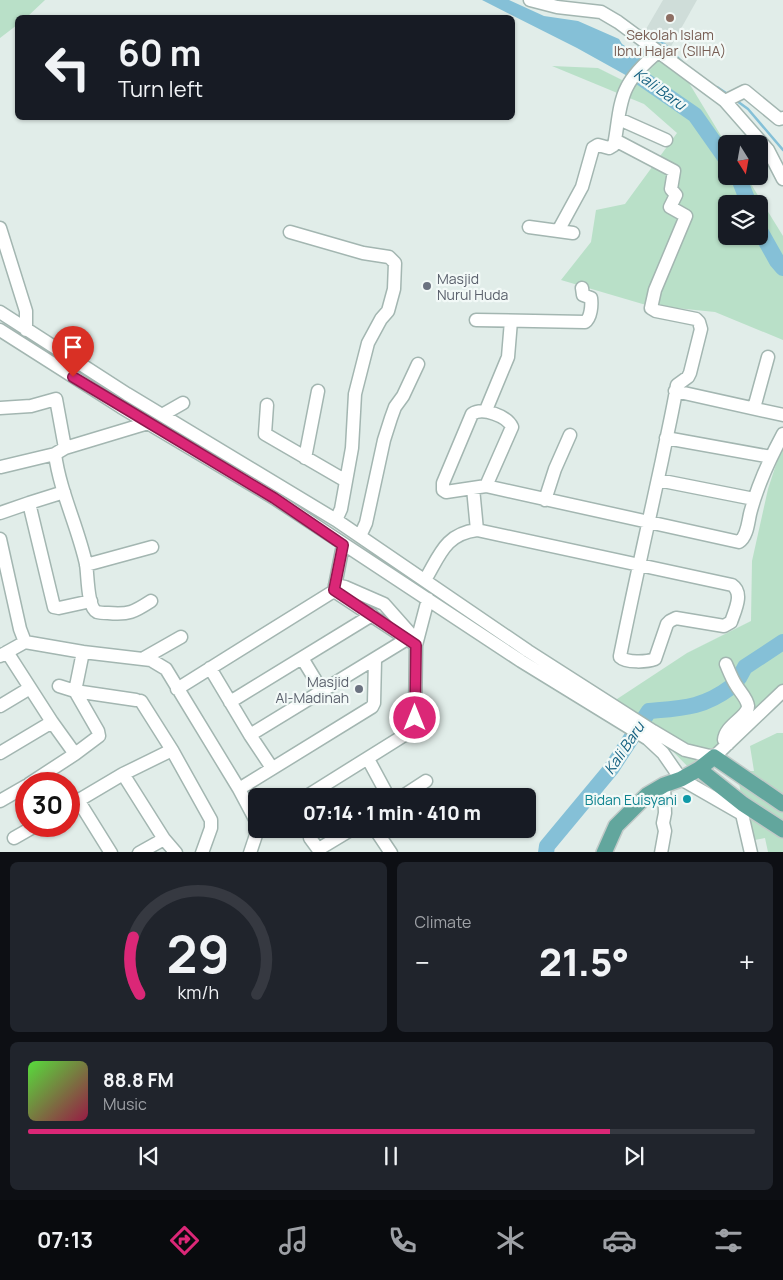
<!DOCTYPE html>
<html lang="en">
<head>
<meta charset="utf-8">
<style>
	:root { --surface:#171b24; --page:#20242c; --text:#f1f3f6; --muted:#9ea1a6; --line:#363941; --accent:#db2777 }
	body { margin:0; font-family:Manrope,sans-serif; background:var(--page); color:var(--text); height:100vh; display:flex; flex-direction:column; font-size:19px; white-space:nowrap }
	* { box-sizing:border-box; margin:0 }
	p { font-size:16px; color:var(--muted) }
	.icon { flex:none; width:28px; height:28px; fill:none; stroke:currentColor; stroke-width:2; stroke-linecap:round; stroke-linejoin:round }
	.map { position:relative; height:852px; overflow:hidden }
	.drawer { display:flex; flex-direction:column; gap:10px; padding:10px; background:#0d0f14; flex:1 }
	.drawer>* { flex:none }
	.guide { position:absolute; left:15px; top:15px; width:500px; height:105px; border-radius:8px; box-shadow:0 1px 4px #0004; background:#171b24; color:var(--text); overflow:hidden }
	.needle { width:32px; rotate:169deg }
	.tools { position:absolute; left:718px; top:135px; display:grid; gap:10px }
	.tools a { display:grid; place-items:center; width:50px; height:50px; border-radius:8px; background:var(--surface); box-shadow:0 1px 4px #0004; font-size:25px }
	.speed { position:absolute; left:15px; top:772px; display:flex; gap:10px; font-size:25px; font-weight:700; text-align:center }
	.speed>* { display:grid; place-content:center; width:65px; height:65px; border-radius:50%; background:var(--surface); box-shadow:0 1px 4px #0004; line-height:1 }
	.speed .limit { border:8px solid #d22; background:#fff; color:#111 }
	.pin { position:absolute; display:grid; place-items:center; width:42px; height:42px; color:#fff; margin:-51px -21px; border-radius:50% 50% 50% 0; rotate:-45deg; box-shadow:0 0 5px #0007 }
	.pin .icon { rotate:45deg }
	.me { position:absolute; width:55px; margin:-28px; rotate:0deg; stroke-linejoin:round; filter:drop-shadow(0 0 4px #0008) }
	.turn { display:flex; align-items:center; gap:18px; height:105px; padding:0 20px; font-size:22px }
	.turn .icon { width:65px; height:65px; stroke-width:2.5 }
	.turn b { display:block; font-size:35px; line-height:42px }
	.big { font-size:38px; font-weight:800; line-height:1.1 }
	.drawer .tile { flex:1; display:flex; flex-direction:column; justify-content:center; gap:8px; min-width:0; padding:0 18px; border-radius:8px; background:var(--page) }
	.drawer .dial { align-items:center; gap:0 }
	.dial svg { height:130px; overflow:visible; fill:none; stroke:var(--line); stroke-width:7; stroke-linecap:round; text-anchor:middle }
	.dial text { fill:var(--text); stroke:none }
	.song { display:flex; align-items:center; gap:15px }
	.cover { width:60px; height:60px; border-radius:8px; background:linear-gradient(135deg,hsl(110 70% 55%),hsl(340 70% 35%)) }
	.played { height:5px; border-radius:2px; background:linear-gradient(90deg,var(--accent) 80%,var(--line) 80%) }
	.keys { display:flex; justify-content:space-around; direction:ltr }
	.heat { display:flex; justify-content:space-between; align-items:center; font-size:28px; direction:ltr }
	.drawer .tiles { flex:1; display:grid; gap:10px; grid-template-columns:1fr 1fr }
	.tile:last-child { grid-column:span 2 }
	.trip { position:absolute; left:248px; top:788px; width:288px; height:50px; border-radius:8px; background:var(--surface); box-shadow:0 1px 4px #0004; font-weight:800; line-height:50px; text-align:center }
	.dock { display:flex; height:80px; justify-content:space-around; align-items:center; background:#090b0e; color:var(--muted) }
	.dock .icon { width:35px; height:35px }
	.dock .selected { color:var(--accent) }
	.dock b { font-size:22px; color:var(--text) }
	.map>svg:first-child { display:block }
	.built { fill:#cfddd9 }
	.green { fill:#b9e0c8; fill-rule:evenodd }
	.water { fill:#85c0d7 }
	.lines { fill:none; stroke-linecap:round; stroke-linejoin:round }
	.stream { stroke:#85c0d7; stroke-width:2.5 }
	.river { stroke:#85c0d7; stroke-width:16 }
	.minor-casing { stroke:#a3b6b1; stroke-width:15 }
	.major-casing { stroke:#c1cac8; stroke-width:18 }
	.minor { stroke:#fff; stroke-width:12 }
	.major { stroke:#62a69d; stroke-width:15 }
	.route-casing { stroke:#8e194d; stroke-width:12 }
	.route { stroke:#db2777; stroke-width:9 }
	.education-dot { fill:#8d6e63; stroke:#f2f9f7; stroke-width:2 }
	.worship-dot { fill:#6b7280; stroke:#f2f9f7; stroke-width:2 }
	.culture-dot { fill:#0f9aa8; stroke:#f2f9f7; stroke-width:2 }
	.labels { text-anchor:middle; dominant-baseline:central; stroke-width:4.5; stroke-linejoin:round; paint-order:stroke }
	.education-label { font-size:14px; fill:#785e54; stroke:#f2f9f7 }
	.worship-label { font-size:14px; fill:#5b616d; stroke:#f2f9f7; text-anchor:start }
	.culture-label { font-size:14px; fill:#0d838f; stroke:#f2f9f7; text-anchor:end }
	.water-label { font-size:15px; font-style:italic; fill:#156181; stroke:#f2f9f7 }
</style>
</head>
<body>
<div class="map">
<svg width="783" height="853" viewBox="0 0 783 853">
	<rect width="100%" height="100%" fill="#e1ede9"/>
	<path class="built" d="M663,0H697L669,50L642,36Z"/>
	<path class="green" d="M0,0H45L27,17L18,18L17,25L0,38Z
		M669,50L726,144V176H746L783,236V340L715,312L646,305L561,280L591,242L596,210L625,204L677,133L644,104L552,66L598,68L634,86ZM726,204H759V236H726Z
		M783,443V691L693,772L653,731L611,703L687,653L751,621L752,561L768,489Z
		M777,733H783V852H768L765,838L749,841L737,771H754L750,746Z"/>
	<path class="water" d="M482,0H509L544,16L578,21L619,39L622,44L638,55L639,66L631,78L577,48Z"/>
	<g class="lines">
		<path class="stream" d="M655,45L661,41L682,62
			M717,87L729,95
			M737,101L748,109L783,150"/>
		<path class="river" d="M624,61L645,52
			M624,62L640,77L695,115L726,159
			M738,176L749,204
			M759,229L777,261L783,268
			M739,678L745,667L783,642
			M546,853L547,846L611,769L649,711C683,708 703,708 731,687"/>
		<g class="minor-casing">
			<path id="minor" d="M530,0L557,7L601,12L618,22L725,101L768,150L783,179
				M725,101L745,91L779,119L783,118
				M619,119L666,140
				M529,227L573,233
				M0,228L26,311V330
				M558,231L582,187L593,148L598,145L609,148L614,145C618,127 618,104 627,87C634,73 646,62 658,52
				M290,232L363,253L389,257L395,263L394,289L388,311L381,319L368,343L355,394L352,448L341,509L336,520
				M0,312L127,394L336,520L528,651L653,731L685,750L714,757L783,691
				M476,320L585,322C591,318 592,305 591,298L583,295L582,288
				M0,330L121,407L274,498L521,661L648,739L663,753L681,779L742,814
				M675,391L783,415
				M267,405L265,434L346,481
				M0,408L31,406L56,399L65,448
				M754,408L768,357
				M486,410L508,357L511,321
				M162,415L183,403
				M148,423L65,448L55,454C60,492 78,527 86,564C88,575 87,607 97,612C100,613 105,613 108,613C129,615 134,612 151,601
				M666,438L771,457
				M305,458L318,391
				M1,467L55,454
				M658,480L754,499
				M486,486L512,427C507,416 483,407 472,414L443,483V490L446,492L486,486L739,542C747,537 748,523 750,514C757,486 769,460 783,434
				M473,488L477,530
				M545,500L555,469L570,435
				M29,503L54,607L59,608L91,601
				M0,513L29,503L64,492
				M360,536L366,523L384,440L391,418L395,407L403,396L418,364
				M0,539L20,629L25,642
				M86,565L152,547
				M425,580C440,555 445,534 477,530L732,585C744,593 735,610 731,622L724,626L676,618L670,621L667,624L655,659C647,662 626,663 620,657V656C633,591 648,525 662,460C667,435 673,410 677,385L688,377L690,373L701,329L699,322L696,319L656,311L651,308L655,290L686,216L670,207L676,195L671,189L674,171L615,140
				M335,585L345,587L384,604L415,639
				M334,591L343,545
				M7,652L52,722L75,754
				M0,656L25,642L83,652L151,660L166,669L239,789L256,821
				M144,658L181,637
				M302,658L322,691
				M726,664C729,671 732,679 736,685C740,692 747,698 748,706C748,717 725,725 724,740L728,744
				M210,668L250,735L272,768
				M59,686L75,691L136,700
				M177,689L334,591L416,645
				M141,701L172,750L211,820V828L202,853
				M230,702L372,615
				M0,706L30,688
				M250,735L407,639
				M0,753L52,722
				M368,759L388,796
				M123,774L164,839L176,853
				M29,784L75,754L99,736L98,731L75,691L83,652
				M239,789L372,707L374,703L375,660
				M307,796L403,736L413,727L415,718L416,645L428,599
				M403,796L426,781
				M78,800L111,853
				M0,801L26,786
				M69,806L123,774L172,750
				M743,806L742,814L751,853
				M375,829L391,853
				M14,838L35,826
				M310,838L321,853
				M319,849L352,829
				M139,853L164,839
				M250,853L258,829
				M661,853L665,831L663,823L665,813L664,785"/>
		</g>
		<g class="major-casing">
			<path id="major" d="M699,769L743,804L783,830
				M604,853L616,826L647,795L664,785L681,779L699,769L714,757L783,804"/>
		</g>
		<use href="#minor" class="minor"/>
		<use href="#major" class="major"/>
	</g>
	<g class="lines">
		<g class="route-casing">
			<path id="route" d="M73,377L274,498L343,545L334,590L416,645L415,718"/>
		</g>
		<use href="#route" class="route"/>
	</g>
	<circle class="education-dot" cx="670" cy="18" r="5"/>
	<g class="worship-dot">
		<circle cx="427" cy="286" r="5"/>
		<circle cx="359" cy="689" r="5"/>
	</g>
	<circle class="culture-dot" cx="687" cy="799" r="5"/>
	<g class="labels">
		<g class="education-label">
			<text x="670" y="34">Sekolah Islam<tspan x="670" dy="16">Ibnu Hajar (SIIHA)</tspan></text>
		</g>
		<g class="worship-label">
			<text x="437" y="278">Masjid<tspan x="437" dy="16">Nurul Huda</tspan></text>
			<text x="349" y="681" text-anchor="end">Masjid<tspan x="349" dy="16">Al-Madinah</tspan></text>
		</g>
		<g class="culture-label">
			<text x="677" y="799">Bidan Euisyani</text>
		</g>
		<g class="water-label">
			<text transform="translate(660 89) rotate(36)">Kali Baru</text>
			<text transform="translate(624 748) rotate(-56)">Kali Baru</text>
		</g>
	</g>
</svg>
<div class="tools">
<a><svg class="needle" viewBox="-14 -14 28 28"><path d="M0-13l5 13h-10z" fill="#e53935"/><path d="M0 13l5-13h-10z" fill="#9ea1a6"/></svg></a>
<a><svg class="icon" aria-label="layers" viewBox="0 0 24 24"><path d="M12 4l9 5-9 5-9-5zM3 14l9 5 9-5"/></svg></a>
</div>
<div class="speed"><div class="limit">30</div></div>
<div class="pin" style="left:73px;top:377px;background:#d93025"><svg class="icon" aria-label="arrive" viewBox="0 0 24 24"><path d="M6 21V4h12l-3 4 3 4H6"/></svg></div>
<svg class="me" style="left:415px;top:718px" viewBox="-20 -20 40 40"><circle r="17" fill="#db2777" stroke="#fff" stroke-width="3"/><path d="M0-11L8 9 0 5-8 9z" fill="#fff"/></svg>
<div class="trip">07:14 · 1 min · 410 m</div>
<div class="guide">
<div class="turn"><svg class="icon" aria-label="left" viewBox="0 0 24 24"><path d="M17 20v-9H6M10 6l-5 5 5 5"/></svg><div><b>60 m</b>Turn left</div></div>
</div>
</div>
<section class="drawer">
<div class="tiles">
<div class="tile dial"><svg viewBox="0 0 100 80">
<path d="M14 69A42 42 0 1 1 86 69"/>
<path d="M14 69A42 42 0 0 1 10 34" stroke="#db2777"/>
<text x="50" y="56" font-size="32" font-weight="700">29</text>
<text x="50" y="72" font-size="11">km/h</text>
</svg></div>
<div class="tile"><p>Climate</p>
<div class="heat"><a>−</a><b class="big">21.5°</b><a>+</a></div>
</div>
<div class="tile">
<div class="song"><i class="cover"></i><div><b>88.8 FM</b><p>Music</p></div></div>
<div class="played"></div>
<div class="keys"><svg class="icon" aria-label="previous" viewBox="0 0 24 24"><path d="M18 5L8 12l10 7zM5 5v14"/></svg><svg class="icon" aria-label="pause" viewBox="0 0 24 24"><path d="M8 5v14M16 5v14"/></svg><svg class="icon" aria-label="next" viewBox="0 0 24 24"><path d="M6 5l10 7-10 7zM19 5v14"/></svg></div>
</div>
</div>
</section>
<nav class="dock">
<b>07:13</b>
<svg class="icon selected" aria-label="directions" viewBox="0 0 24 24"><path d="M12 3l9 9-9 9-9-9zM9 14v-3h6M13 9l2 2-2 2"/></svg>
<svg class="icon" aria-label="music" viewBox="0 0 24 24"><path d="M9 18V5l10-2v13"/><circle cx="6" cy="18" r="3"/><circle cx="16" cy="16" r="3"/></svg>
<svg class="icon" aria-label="phone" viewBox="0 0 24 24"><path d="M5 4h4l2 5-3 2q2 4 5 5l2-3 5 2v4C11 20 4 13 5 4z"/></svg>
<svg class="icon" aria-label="climate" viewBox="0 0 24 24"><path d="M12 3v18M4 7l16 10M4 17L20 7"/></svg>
<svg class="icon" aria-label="car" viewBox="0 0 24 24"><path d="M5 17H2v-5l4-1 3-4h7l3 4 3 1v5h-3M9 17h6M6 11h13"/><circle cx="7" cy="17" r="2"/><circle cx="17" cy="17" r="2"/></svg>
<svg class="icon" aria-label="filters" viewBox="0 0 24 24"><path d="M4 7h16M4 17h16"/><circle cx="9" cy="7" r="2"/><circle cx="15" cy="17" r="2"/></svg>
</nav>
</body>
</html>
